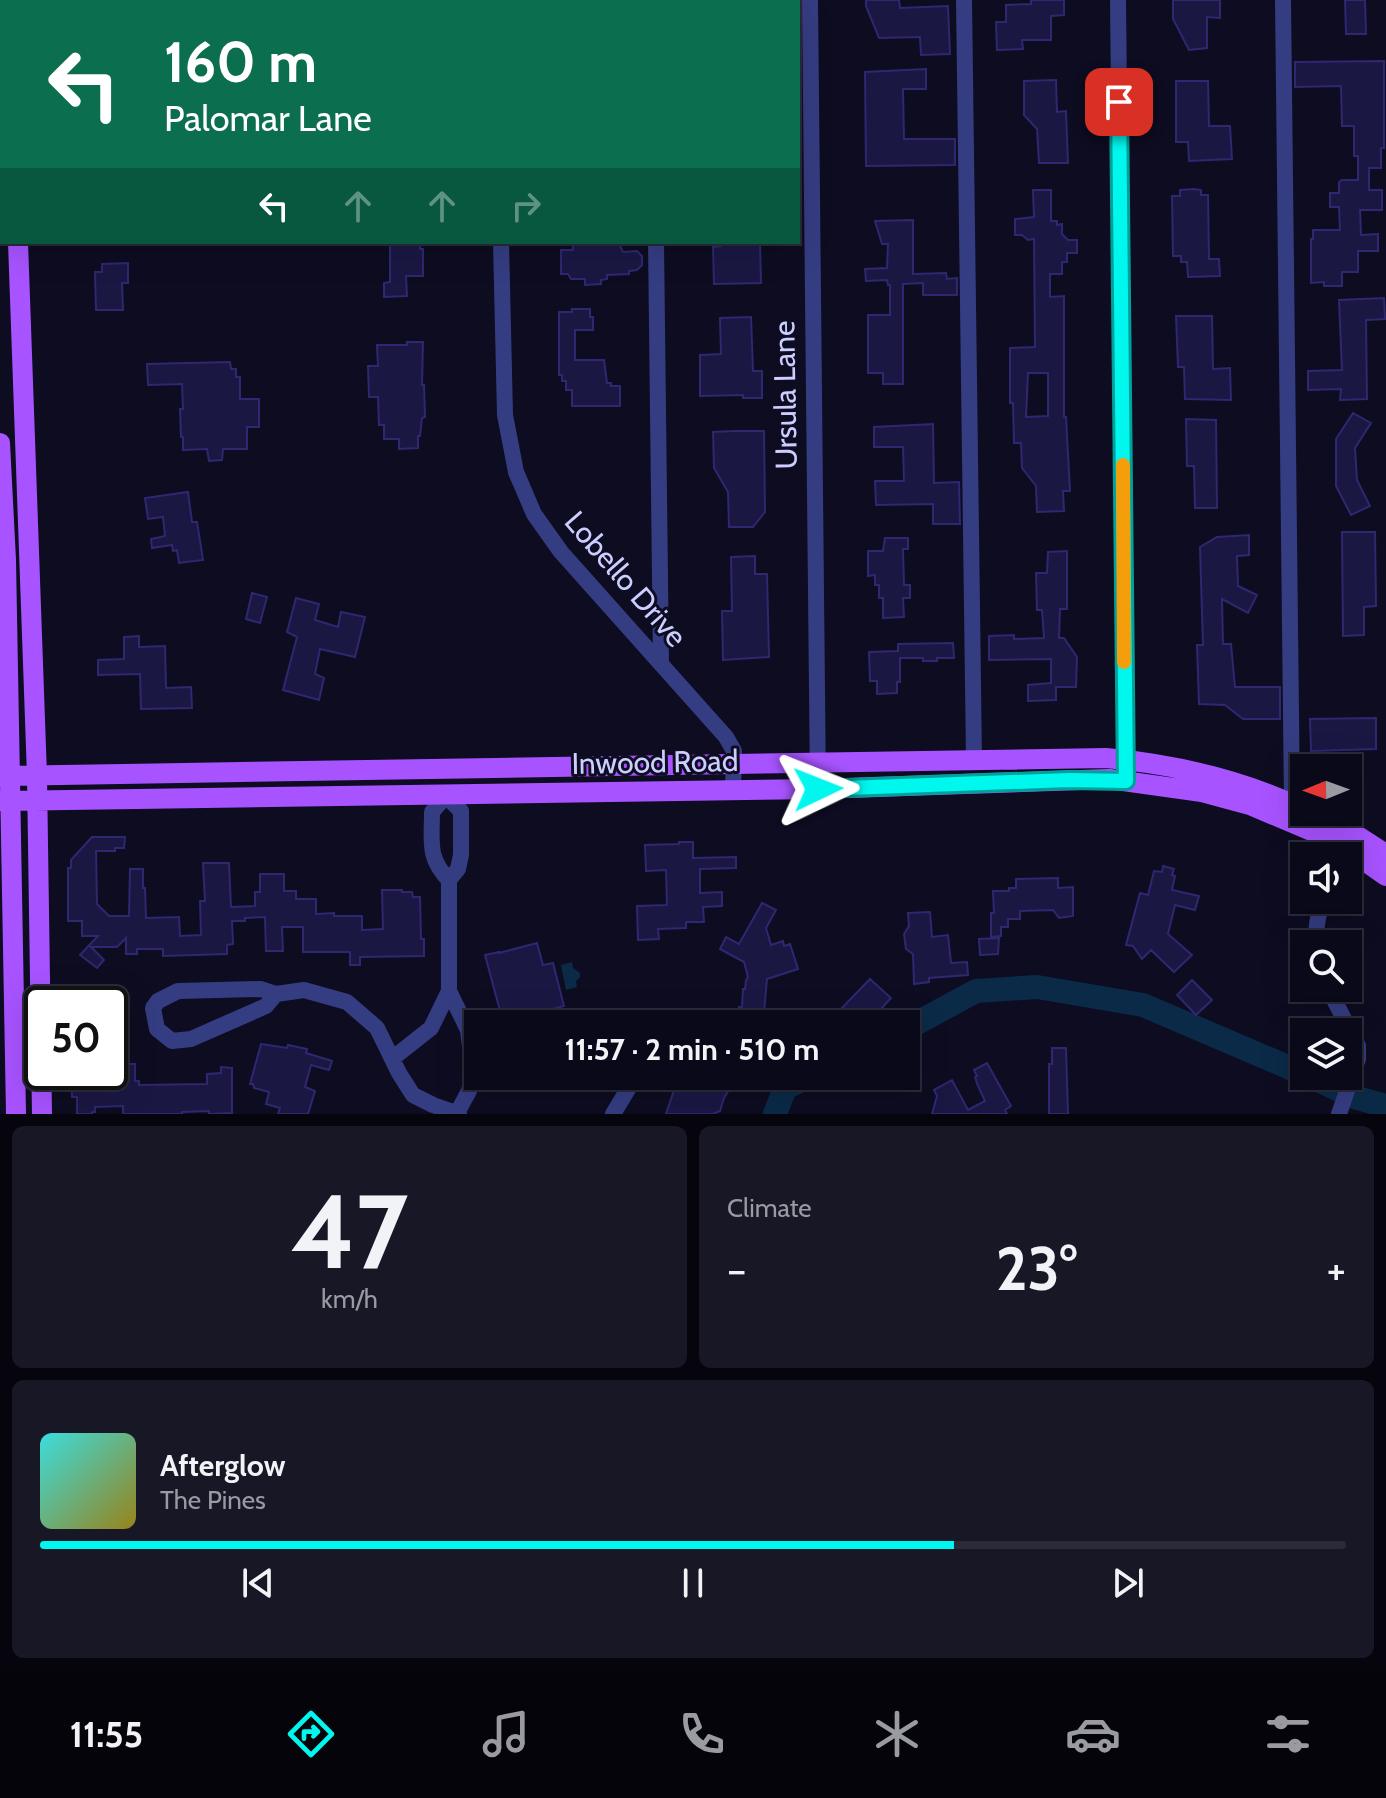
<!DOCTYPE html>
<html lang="en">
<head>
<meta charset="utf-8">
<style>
	:root { --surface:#0a0919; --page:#181726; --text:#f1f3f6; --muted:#999aa2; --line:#2a2a38; --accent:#00f7ee }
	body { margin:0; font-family:Cabin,sans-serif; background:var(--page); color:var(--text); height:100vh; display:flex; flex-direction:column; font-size:30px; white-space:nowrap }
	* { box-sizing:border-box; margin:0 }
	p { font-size:26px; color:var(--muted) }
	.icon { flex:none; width:44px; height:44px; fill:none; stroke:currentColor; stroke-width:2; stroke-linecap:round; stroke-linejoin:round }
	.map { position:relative; height:1114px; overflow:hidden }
	.details { display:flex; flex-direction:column; gap:12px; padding:12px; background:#06050e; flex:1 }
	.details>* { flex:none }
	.banner { position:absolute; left:0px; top:0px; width:800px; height:244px; box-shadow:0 8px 32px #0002,0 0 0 2px var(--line); background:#0b6e4f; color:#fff; overflow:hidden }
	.needle { width:52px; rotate:269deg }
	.fabs { position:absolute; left:1290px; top:754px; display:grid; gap:16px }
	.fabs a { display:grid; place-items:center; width:72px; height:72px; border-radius:0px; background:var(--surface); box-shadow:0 8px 32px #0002,0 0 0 2px var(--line); font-size:40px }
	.speed { position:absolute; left:24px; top:986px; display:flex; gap:16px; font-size:40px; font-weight:700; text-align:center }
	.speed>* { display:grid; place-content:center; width:104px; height:104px; border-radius:50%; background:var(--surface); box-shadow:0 8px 32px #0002,0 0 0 2px var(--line); line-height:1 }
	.speed .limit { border:4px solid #111; border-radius:12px; background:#fff; color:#111 }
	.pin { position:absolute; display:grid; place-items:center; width:68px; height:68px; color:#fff; margin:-34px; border-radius:16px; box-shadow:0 4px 12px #0006 }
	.me { position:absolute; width:88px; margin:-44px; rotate:88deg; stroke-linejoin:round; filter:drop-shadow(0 0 6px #0008) }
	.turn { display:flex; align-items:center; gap:28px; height:168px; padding:0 32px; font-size:36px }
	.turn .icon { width:104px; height:104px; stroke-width:2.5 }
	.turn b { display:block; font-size:56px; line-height:68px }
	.lanes { display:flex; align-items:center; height:76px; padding:0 32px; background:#0003; justify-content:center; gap:40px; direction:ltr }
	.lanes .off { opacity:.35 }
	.big { font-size:60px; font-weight:800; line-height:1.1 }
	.details .card { flex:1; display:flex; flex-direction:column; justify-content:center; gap:12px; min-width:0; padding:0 28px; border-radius:12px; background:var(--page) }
	.details .dial { align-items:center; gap:0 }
	.dial b { font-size:104px; line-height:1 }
	.song { display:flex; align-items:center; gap:24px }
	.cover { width:96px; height:96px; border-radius:12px; background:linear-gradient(135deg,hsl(180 70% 55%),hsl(50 70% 35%)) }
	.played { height:8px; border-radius:4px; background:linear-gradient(90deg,var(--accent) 70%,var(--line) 70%) }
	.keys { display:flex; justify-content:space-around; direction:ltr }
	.heat { display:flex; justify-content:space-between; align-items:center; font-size:44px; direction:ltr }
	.details .tiles { flex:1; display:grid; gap:12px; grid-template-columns:1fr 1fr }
	.card:last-child { grid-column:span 2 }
	.trip { position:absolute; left:464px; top:1010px; width:456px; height:80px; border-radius:0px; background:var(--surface); box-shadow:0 8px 32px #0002,0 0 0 2px var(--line); font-weight:800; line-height:80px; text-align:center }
	.tabs { display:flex; height:128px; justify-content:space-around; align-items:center; background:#04040a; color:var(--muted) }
	.tabs .icon { width:56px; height:56px }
	.tabs .current { color:var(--accent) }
	.tabs b { font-size:36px; color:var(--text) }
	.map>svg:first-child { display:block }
	.water { fill:#0a2a47 }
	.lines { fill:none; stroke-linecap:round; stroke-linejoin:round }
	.river { stroke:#0a2a47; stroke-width:24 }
	.building { fill:#1a1743; stroke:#2d2870; stroke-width:2; fill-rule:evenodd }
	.minor { stroke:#353d82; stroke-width:16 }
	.major { stroke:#a753ff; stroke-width:20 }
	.route-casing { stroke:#00a19b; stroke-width:20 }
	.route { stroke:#00f7ee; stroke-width:14 }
	.slow { stroke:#f59e0b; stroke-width:14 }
	.labels { text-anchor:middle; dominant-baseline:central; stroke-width:6; stroke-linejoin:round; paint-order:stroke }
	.street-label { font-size:30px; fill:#ccceff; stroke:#0d0c21 }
</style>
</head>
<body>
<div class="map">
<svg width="1386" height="1114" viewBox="0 0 1386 1114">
	<rect width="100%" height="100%" fill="#0d0c21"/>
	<path class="water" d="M572,962L573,968L580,973V977L576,981L577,987L566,990L561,965Z"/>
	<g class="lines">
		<path class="river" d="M906,1029L976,991L1037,987L1143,1005L1304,1074
			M1309,1076L1354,1097L1386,1106
			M775,1114L785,1088L810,1076"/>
	</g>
	<path class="building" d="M866,0H899L900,8L948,6L950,54L921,55L920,37L879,38L866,6Z
		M1031,0H1064V15L1051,16V40H1022L1023,49L997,50L996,22H1006V5L1031,4Z
		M1173,0H1220V18L1207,17V48L1189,50L1173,19Z
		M1345,0H1365L1366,34H1346Z
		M1384,61V148H1381V168H1369V190H1382V210H1360L1361,235L1378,234V251H1358V272H1342V286H1324V282L1311,283V239H1313V230H1340L1339,207H1330V193H1339V182L1342,180H1358V156H1354V126H1342L1341,86L1295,87V62Z
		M926,69V89H903L904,139H955V165L866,166L865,72Z
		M1056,80L1057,112L1066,111L1068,163H1039L1037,129L1024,115V81Z
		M1176,81H1208L1209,126H1230L1232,159L1189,161L1188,142H1176Z
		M1194,189L1201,190V195H1208L1209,259H1219L1220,276L1188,277L1187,262H1181V256H1173L1172,196H1180V190Z
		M1033,190H1051V221H1057V225L1062,224V234L1068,240H1077V253H1067V262H1062V274H1050V297L1064,296V417H1066L1070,491H1063L1064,511L1037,512L1036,486L1022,468L1021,443H1014L1013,403H1010V348L1035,347L1034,239L1028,240L1022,235H1015V219L1034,217ZM1028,373H1048V416L1026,417Z
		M913,220V274L946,273L947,279L957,278V295H923V283L903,284V384H883V373H868V315H890V285H888L887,280L866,281L865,269L887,268L888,244H882L875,221Z
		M390,242H420V249H423V276H406L407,296L384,297V283L390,282Z
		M573,242H618L623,252L637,251L642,256V265L637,270L629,271V274L607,275V279L601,280V284L585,285V279H571L568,274H561V250H573Z
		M721,242H760L761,283L714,284L713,247L721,246Z
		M128,263V283H122L123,310H96L95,272H102V264Z
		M1384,298L1385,319L1366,320L1367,399L1340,400L1341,389L1308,390V371L1342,370L1339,300Z
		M572,309H590V317H593V330H575V360H604L607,383H611V386H620V406H572V390H566V381H562V375H559V312H572Z
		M1176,316H1212L1213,369L1230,368L1231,400L1185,399L1184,367H1178Z
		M751,317L753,371H762V398H743V395L700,396V355L721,354L720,318Z
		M407,342H423L422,385H424L425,417L422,418L420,436H418V448L399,449V439H384V425H379L378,397H369L368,366H378L377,345H407Z
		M230,362L231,369H236V377H240V399H259V427H247V449H223L222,460L209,461L207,449L183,450V437H181L180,409H183L182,384L148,385L147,364Z
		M1353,413L1371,423L1355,448L1357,480L1370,506L1351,515L1336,486V439Z
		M1186,419L1216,420L1217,508H1195L1194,466H1187Z
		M933,424L934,483L959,482L960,524H933V504L876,505L875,481H904L903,447H874V427Z
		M734,431H764L765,512L753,527H729L728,492L714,468L713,432Z
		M188,492L192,522H197L203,560L179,563L177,550L173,551L172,545L152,548L151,539L165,536L163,517L148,519L145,498Z
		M1342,532H1375L1376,606L1364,607V635L1343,636Z
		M1249,535V555L1237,556L1238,586L1257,595L1248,613L1222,599L1223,644H1231L1235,687H1280V719H1243L1225,705L1199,704L1197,645H1203L1200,547L1217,537Z
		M885,538H908V549H903L904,585H910V598H903L904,617L883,618V598H879V585H875V575L868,576V551H883Z
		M1067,551V609H1060L1059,638H1064L1077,657L1076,687H1056V700L1028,701V685L1051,683V659L989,660V636L1014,635V639L1044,638L1042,610H1037L1036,573H1047L1048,552Z
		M755,556V574H767L769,657L723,660L722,611H732L731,557Z
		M252,593L267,597L260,623L246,619Z
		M296,598L319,604L315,620L338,627L341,612L365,617L355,657L320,649L315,674L324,678L319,700L283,690L297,637L287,632Z
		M139,636V647L165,646L166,688L191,687L192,708L141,709L140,674L98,675V660L124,659V637Z
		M953,643L954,658H937V661H923V658H900V682H897V693L877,694V681H870L869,652L898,651V644Z
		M1376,718V749L1311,751L1310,719Z
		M92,837H125L124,848H115V851H96L97,904L109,916H129L130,869H143V888H145L146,918L179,917L180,936L201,935L200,901H205L203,863H229L231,907L255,906V892H260V874H284V891H296V899H316V914L334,913V916H362V930L383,929L382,890H402V892H412L413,897H420L421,939H424V956L360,957V965H350V952H303V927H282L283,951H266L265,917L245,918V921H232L233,944L227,945V954L163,956V949H137V954H126V938L117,947H91L104,960L97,968L80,955L98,936H82V921H68V868H71V860Z
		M679,842H693V858L736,857V868L700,869V893L722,892V906L703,907L704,922H686V928L658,929L659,939L638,940L637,906L667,905L666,870L646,871L645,845L679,844Z
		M1163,866L1174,869L1172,875L1175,876L1172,890L1199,896L1195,910L1175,905L1168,934L1192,955L1174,972L1151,950L1142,959L1133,946L1126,945L1140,893L1148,895L1154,871L1162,872Z
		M1058,878V888L1073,887V916L1059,918L1053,910L1020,911V919H1008V927H1001V936L991,937V913H994L993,891H1009V888H1016V879Z
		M762,903L776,910L766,928L771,945L783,941L784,946L790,944L798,969L767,979L763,1024H738L739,1007H742L743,989H745L746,980L748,977L744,962L720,949L726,937L739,944Z
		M930,912L932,937L948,935L951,963L967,962L968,975L929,978V982L914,984L913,954L906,949L904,934L909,926L908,913Z
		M999,938L998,954L980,955L979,939Z
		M537,943L543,965L553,963L564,1006L503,1022L485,955L499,952V953Z
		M870,979L891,998L881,1009L880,1023L852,1024L839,1011Z
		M1192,980L1212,1000L1196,1015L1177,995Z
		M261,1044L287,1048L288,1045L307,1049L306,1053L332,1061L329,1070L311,1065L305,1087L315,1091L308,1114H278L280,1108L266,1104L269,1092L254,1088L253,1084H250Z
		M1052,1048H1066L1068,1114H1049V1064H1052Z
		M120,1057V1064H135V1081H139V1085L207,1084V1074L221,1073V1067L232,1068V1113L209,1114V1111L182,1112V1114H123V1106L95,1107V1112H92V1114H77V1097H72V1083H68V1072H110V1058Z
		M987,1063L1011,1106L1005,1110L1007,1114H932L937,1096L934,1090L952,1080L968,1110L985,1101L978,1086L975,1077L977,1076L974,1070Z
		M708,1078L713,1080L718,1089L722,1087L729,1090L724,1098L720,1111L713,1114H666L674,1090L673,1087L675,1081L680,1079L686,1080L689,1085Z"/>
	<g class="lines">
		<path class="minor" d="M265,0V2
			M497,0V2
			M653,0V2
			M810,0L818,789
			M964,0L974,760
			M1118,0L1126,771
			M1283,0L1292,804
			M501,242L505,415L516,472L534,514L561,552L726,737L734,751L733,791
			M656,242L661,663
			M449,880C427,858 432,841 432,812L446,796L461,811V855L458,869L449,880V991L468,1030L473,1072L469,1091L457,1113
			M1317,944C1315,928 1317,915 1324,900
			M1328,988L1358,1046V1059L1339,1114
			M276,994L266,1006L191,1039L172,1041L157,1029L153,1008L158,1001L178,991L261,989L276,994L304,990L347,1002L377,1028L399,1073L413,1095L433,1105L459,1114
			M669,1024L673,1018
			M393,1058L431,1028L449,991
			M613,1114L636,1076"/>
		<path class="major" d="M13,0V2
			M0,52H2
			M18,242L37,776L42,1114
			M0,443L6,560L16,1114
			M0,776L1106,758C1174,764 1242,780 1304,809
			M0,801L818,789L1109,779L1202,792L1250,805L1321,835L1346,848L1386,876
			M1309,812L1350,831L1386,854"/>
	</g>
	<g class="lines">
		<g class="route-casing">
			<path id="route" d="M818,789L1069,780L1126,781L1119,102"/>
		</g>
		<use href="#route" class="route"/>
		<path class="slow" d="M1123,465L1124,662"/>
	</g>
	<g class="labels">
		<g class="street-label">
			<text transform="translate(785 395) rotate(-91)">Ursula Lane</text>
			<text transform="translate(626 579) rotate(49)">Lobello Drive</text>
			<text transform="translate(655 762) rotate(-1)">Inwood Road</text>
		</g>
	</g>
</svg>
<div class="fabs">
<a><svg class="needle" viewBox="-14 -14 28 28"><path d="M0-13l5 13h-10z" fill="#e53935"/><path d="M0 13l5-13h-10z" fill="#999aa2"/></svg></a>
<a><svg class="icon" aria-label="sound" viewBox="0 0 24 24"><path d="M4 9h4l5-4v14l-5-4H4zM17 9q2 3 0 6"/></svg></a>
<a><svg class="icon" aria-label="search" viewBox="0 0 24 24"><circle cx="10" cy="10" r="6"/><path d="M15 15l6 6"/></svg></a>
<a><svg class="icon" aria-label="layers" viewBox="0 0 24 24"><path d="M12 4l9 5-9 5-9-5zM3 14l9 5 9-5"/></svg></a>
</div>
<div class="speed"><div class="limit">50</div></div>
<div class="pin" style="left:1119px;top:102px;background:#d93025"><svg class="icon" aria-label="arrive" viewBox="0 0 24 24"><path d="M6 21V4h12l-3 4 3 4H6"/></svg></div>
<svg class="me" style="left:818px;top:789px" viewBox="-20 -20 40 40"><path d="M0-17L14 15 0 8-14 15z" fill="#00f7ee" stroke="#fff" stroke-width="4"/></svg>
<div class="trip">11:57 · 2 min · 510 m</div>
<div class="banner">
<div class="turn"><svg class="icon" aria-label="left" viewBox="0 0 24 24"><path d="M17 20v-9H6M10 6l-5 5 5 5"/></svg><div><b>160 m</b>Palomar Lane</div></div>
<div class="lanes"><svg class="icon" aria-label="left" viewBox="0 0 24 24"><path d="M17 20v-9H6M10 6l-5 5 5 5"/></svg><svg class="icon off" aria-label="ahead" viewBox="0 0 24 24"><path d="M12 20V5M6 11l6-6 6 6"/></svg><svg class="icon off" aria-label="ahead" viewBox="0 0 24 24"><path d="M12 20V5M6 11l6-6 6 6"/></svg><svg class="icon off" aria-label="right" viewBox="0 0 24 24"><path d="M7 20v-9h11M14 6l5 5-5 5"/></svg></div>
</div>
</div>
<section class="details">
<div class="tiles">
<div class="card dial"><b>47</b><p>km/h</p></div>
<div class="card"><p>Climate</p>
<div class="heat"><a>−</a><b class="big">23°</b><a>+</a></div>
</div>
<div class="card">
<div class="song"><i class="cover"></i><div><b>Afterglow</b><p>The Pines</p></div></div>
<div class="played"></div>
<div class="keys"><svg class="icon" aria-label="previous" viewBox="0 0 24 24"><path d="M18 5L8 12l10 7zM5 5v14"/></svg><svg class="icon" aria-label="pause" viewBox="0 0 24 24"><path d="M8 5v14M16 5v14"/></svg><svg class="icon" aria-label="next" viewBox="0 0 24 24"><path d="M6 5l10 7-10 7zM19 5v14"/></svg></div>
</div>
</div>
</section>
<nav class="tabs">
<b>11:55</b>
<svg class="icon current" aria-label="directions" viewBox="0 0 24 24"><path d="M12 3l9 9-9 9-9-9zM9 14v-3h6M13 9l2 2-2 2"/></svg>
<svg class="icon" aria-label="music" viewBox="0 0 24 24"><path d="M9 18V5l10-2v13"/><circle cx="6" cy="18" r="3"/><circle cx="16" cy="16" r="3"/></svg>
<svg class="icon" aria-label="phone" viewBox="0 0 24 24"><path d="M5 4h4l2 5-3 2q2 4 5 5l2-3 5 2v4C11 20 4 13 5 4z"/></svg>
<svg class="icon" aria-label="climate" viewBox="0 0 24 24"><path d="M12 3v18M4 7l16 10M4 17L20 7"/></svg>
<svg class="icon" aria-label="car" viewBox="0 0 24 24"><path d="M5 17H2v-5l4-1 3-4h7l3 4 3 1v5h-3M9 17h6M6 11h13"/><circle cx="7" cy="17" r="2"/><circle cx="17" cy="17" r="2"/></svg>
<svg class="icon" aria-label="filters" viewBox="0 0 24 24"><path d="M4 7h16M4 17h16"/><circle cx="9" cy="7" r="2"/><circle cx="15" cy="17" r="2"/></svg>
</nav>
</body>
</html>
